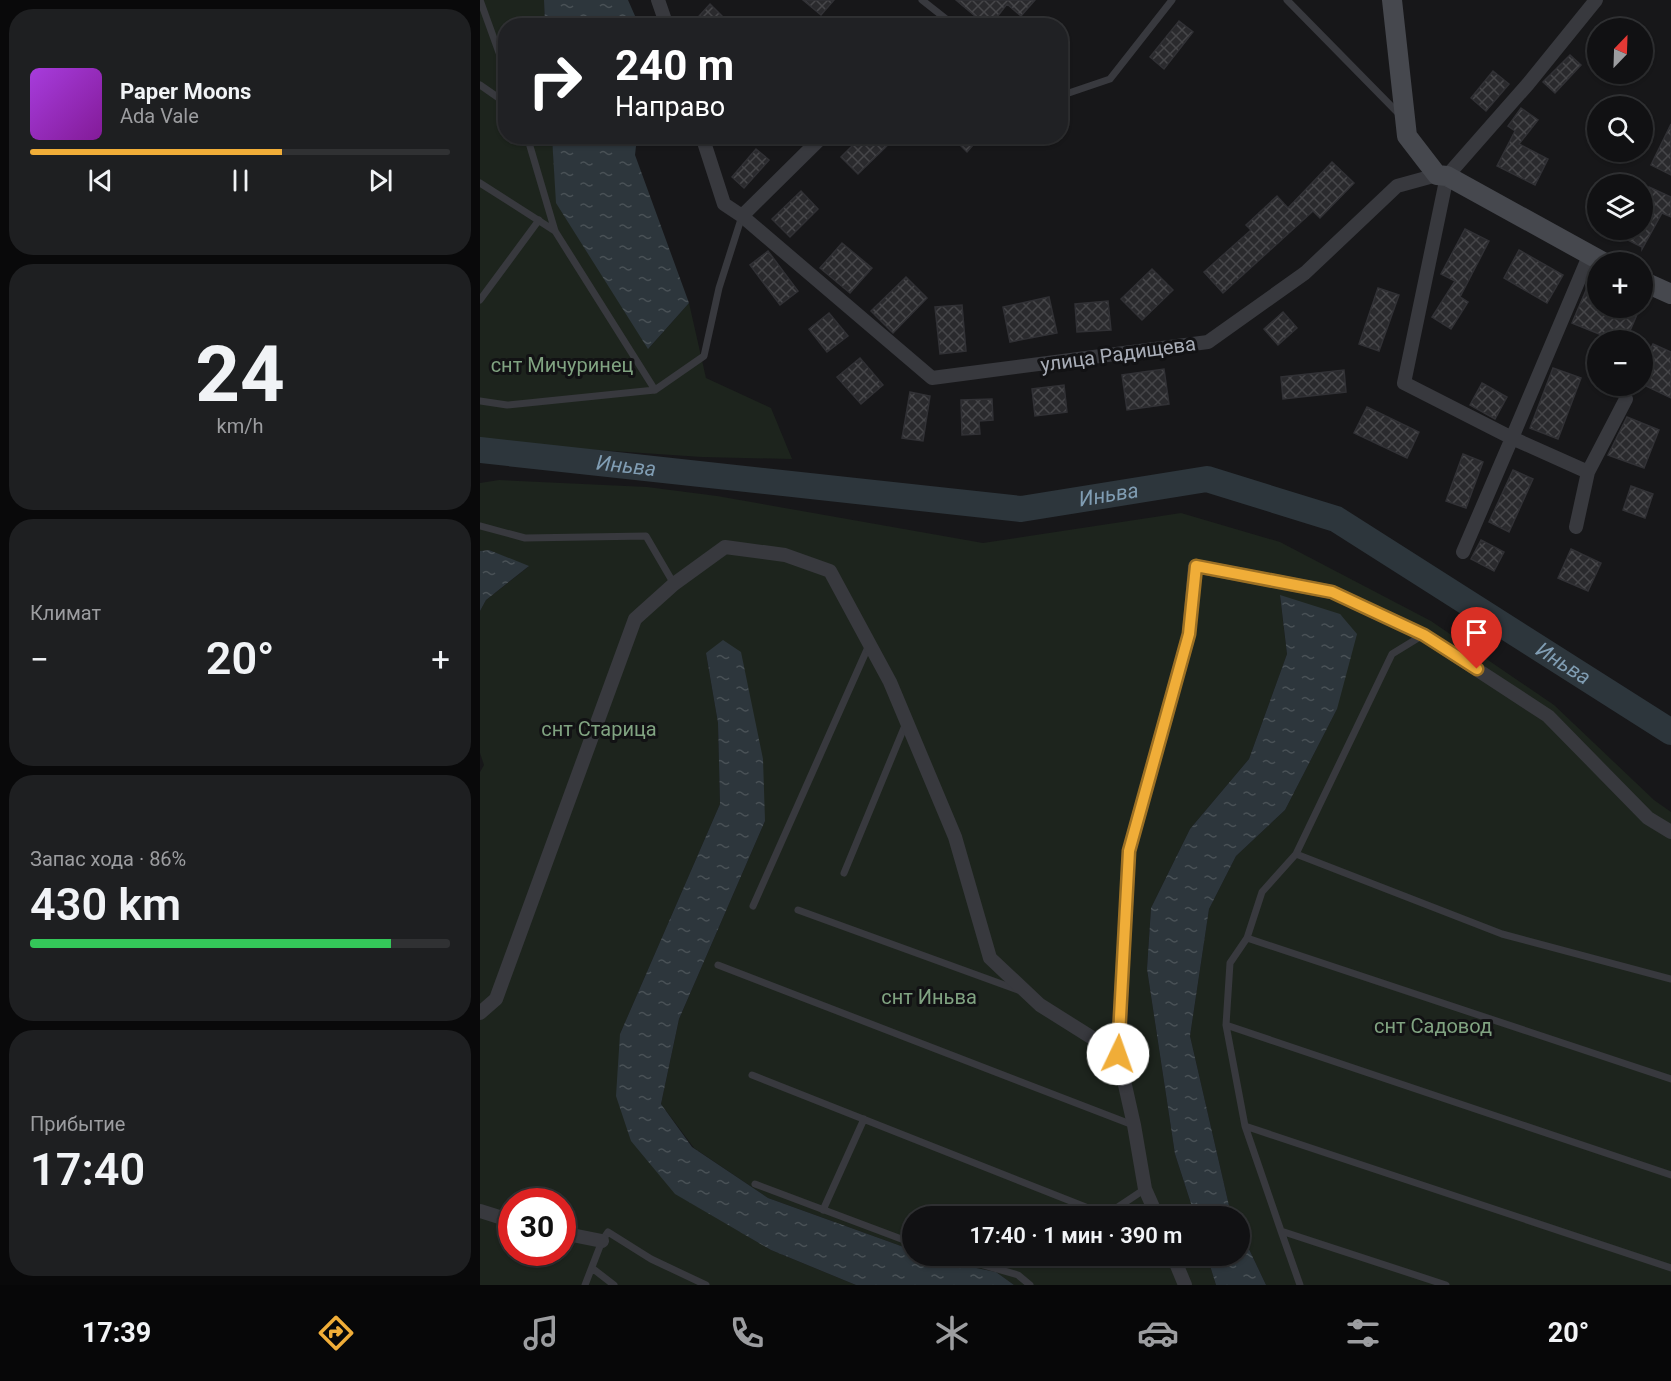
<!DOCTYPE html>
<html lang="ru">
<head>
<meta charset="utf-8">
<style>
	:root { --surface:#111113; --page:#1e1f21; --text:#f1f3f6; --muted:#9c9da0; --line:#303133; --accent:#f0ad38 }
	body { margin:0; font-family:Roboto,sans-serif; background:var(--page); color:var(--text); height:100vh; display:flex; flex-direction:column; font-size:22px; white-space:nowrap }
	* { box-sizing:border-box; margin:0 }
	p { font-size:20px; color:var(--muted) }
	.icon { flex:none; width:33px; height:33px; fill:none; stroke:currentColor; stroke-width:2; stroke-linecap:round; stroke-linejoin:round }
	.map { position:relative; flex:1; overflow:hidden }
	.drawer { display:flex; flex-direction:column; gap:9px; padding:9px; background:#09090a; width:480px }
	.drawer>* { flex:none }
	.banner { position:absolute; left:18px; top:18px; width:570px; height:126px; border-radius:24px; box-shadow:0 2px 4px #0004,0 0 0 2px var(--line); background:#202124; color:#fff; overflow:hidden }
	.needle { width:39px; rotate:23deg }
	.controls { position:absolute; left:1107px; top:18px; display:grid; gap:12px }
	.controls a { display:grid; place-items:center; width:66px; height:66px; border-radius:50%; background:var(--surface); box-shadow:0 2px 4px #0004,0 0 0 2px var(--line); font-size:30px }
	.speed { position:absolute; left:18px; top:1188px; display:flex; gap:12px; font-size:30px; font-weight:700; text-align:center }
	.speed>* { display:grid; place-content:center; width:78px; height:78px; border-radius:50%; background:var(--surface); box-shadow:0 2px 4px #0004,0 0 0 2px var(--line); line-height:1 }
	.speed .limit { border:9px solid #d22; background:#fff; color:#111 }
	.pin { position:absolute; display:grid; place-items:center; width:51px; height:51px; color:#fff; margin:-62px -26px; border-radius:50% 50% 50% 0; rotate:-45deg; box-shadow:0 0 6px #0007 }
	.pin .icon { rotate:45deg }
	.me { position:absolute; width:66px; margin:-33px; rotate:3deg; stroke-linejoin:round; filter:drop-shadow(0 0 4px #0008) }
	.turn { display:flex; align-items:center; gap:21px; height:126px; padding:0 18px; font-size:27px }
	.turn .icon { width:78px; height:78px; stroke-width:2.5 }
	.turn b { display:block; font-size:42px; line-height:51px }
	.big { font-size:45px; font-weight:600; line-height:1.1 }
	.drawer .card { flex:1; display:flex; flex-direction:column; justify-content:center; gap:9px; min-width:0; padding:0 21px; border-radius:24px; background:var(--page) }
	.drawer .dial { align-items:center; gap:0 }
	.dial b { font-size:78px; line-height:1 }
	.song { display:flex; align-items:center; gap:18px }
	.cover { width:72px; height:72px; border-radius:9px; background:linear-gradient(135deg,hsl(280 70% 55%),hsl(290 70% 35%)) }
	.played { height:6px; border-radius:3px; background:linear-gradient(90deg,var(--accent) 60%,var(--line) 60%) }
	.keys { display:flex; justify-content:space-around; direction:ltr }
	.heat { display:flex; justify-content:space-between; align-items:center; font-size:33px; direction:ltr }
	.charge { height:9px; border-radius:4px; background:linear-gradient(90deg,#34c759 86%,var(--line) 0) }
	.trip { position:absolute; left:422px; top:1206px; width:348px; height:60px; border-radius:30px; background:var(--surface); box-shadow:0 2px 4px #0004,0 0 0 2px var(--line); font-weight:600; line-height:60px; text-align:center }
	.menu { display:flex; height:96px; justify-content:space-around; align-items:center; background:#070708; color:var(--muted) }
	.menu .icon { width:42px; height:42px }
	.menu .on { color:var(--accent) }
	.menu b { font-size:27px; color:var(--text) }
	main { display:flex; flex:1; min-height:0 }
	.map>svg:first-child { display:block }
	.garden { fill:#1d241d; fill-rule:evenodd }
	.water { fill:url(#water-ripples) }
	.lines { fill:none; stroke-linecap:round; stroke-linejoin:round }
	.river { stroke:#2d363c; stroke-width:26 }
	.building { fill:url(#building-cross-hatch); stroke:#313135; stroke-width:1.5 }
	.lane { stroke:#38393e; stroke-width:7 }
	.street { stroke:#38393e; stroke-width:14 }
	.secondary { stroke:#46484e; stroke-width:20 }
	.route-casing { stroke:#9c7024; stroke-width:15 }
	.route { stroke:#f0ad38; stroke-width:10 }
	.labels { text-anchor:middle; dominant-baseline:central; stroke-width:6; stroke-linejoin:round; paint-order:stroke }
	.street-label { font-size:20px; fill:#a9aeb8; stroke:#121214 }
	.park-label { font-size:20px; fill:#80a381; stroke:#121214 }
	.water-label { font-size:21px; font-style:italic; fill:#809db3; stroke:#121214 }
</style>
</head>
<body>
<main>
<section class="drawer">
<div class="card">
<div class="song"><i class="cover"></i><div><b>Paper Moons</b><p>Ada Vale</p></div></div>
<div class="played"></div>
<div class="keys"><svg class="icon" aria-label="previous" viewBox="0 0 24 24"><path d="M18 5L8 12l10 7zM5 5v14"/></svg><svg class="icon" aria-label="pause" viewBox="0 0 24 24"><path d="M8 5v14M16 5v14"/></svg><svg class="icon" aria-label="next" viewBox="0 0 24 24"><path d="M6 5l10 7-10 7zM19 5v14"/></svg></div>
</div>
<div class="card dial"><b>24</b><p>km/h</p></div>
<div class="card"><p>Климат</p>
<div class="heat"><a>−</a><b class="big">20°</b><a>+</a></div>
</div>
<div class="card"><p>Запас хода · 86%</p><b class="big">430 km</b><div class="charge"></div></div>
<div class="card"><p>Прибытие</p><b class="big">17:40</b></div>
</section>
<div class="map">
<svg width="1191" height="1285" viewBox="0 0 1191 1285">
	<defs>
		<pattern id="water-ripples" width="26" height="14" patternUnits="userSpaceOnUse" patternTransform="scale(1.5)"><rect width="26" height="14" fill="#2d363c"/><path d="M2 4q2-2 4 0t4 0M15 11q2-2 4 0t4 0" fill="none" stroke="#495156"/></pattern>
		<pattern id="building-cross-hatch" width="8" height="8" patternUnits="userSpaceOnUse" patternTransform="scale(1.5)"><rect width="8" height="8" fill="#2a2a2d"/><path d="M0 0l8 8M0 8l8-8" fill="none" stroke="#464649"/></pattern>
	</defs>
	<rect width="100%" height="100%" fill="#171719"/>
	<path class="garden" d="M0,0H64L65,25L26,26V136L72,137L77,203L169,348L209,303L226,378L291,408L312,459L222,457L0,442Z
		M19,480L167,487L237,496L503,543L701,513L800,542L951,621L1074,705L1174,800L1191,812V1285H786L759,1228V1216H753L750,1210L710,1036L729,909L756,856L805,810L857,709L800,596L807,654L769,759L710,829L671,908L667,969L695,1154L715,1216H432V1250L288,1198L214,1148L181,1104L199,1019L285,821L226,653L238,723L240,804L140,1034L196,1194L291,1250L376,1285H0V772L4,765L0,753V611L6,600L48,567L9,550L0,551V483ZM32,1202H82V1252H32Z
		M449,1256H727L736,1285H534L516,1272L467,1262Z"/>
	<path class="water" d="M64,0H148L159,25H65Z
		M72,137H157L155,155L209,303L168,349L76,203Z
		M9,550L49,566L6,600L0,611V551Z
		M800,595L860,614L877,634L857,709L805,810L756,856L729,909L710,1036L750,1210L753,1216H715L695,1154L667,969L671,908L710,829L769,759L807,654Z
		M243,640L261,652L283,759L285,821L199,1019L181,1104L212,1147L288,1198L432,1250V1256H449L467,1262L516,1272L534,1285H376L291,1250L195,1194L151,1141L136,1096L140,1034L240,804L238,723L226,653Z
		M759,1228L786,1285H736L727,1256H759Z"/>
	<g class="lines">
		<path class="river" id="s1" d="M0,450L541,509L727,479L856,519L1191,732"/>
	</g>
	<path class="building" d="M323,0H354L341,15Z
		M476,0H555L541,16L527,4L510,26H507Z
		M230,4L252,26H210Z
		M699,21L713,32L684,69L670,57Z
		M1090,55L1101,65L1075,93L1063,82Z
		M1013,71L1029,84L1006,111L991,98Z
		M1041,108L1058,120L1039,144L1068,159L1055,185L1017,166L1035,131L1028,126Z
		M1191,124V175L1171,165Z
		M382,136H417L378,174L361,157Z
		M471,136H501L487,152Z
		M276,149L289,160L264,188L252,177Z
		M852,162L874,183L840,218L833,211L743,293L724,272L771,230L766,225L797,196L808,208Z
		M1169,187L1191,197V217L1182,213L1162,249V247L1128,230H1162V202Z
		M321,191L338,209L310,237L292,219Z
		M985,229L1009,241L980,297L988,302L971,329L952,317L975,281L961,274Z
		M362,243L392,268L370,293L340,268Z
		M1039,250L1083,275L1067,303L1024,278Z
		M288,251L318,291L300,305L270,265Z
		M672,269L693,290L662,320L641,299Z
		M426,277L447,298L413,333L391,311Z
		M898,288L919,295L899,351L879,344Z
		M1107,288L1118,292V308H1153L1159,310L1146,340H1134L1092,323Z
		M569,297L577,333L530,342L523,307Z
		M628,301L631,330L597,332L595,304Z
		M482,305L486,351L460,354L455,307Z
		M803,312L817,328L798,345L784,329Z
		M349,313L368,336L347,352L329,329Z
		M1173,344L1191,352V398L1162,384V366Z
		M380,358L403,385L381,404L357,377Z
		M1073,368L1101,378L1078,439L1050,428Z
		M684,369L689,404L647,410L642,375Z
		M864,370L866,392L803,399L801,377Z
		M1002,383L1027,397L1015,419L990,405Z
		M584,385L587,412L555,416L552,389Z
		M430,392L450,396L443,441L422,438Z
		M512,399L513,420L499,421L500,434L482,435L481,400Z
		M887,407L939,432L927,458L874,433Z
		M1147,417L1179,430L1164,468L1128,455Z
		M983,454L1003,462L986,508L966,501Z
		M1033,470L1053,479L1029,532L1009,522Z
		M1151,486L1173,494L1165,518L1143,510Z
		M1001,540L1024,552L1014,571L991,559Z
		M1091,549L1121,563L1108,591L1078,578Z"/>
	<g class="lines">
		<path class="lane" d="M0,0L26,72
			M442,0L475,26
			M807,0L919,114
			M0,85L26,103
			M580,96L630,79L692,0
			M47,136L75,231L175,390
			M0,183L75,231
			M0,300L59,220
			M0,401L27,405L175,390L224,356L239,288L262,216
			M0,526L45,538L166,536L194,584
			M943,635L912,654L816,854L1022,934L1191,979
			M816,854L782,892L767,938L1191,1079
			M364,873L426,723
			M273,906L389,645
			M318,910L538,990
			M767,938L750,963L746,1025L1191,1175
			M238,965L653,1125
			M746,1025L765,1126L1191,1268
			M272,1075L626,1215L665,1189
			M765,1126L801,1231L966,1285
			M275,1184L432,1243
			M343,1210L384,1119
			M801,1231L820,1285
			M472,1256L538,1275L550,1285
			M112,1268L134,1285
			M105,1285L122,1241L128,1232L171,1259L226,1285"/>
		<path class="street" d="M178,0L187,26
			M222,136L244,204L262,216L452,378L728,342L825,273L917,186L957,175
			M262,216L343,136
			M1109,256L1032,438L924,383L967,176L1048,84L1116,0
			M1096,527L1108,472L1146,399
			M983,552L1032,438L1108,472
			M0,1013L16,999L155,619L194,584L245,547L305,555L350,571L410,682L475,837L510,958L560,1005L638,1054
			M0,1211L32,1221
			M677,1216L665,1189L654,1125L638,1054L649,851L709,634L715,566L852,592L944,635L1068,716L1168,818L1191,832
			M82,1233L122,1241
			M693,1256L705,1285"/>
		<path class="secondary" d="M912,0L927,136L957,175L967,176L1123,262
			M1162,281L1191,294"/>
	</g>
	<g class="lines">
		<g class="route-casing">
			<path id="route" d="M638,1054L649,851L709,634L716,566L852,592L944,635L997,669"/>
		</g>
		<use href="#route" class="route"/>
	</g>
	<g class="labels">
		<g class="street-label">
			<text transform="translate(638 354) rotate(-8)">улица Радищева</text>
		</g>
		<g class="park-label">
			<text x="82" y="365">снт Мичуринец</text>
			<text x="119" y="729">снт Старица</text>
			<text x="449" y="997">снт Иньва</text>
			<text x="953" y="1026">снт Садовод</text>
		</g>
		<g class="water-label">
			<text stroke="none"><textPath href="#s1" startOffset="147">Иньва</textPath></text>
			<text stroke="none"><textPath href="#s1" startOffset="633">Иньва</textPath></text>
			<text stroke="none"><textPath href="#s1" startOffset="1137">Иньва</textPath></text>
		</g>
	</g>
</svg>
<div class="controls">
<a><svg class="needle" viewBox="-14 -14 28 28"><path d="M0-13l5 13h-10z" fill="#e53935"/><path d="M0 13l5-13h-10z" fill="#9c9da0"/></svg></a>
<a><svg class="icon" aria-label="search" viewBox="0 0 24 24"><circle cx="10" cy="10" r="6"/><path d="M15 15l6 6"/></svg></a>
<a><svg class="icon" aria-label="layers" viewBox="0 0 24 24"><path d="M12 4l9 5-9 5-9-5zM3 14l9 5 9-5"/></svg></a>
<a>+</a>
<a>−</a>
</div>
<div class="speed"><div class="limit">30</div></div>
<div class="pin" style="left:997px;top:669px;background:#d93025"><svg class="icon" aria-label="arrive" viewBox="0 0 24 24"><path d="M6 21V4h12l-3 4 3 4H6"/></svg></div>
<svg class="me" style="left:638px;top:1054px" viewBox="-20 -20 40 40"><circle r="19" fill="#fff"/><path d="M0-13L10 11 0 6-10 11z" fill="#f0ad38"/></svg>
<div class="trip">17:40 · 1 мин · 390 m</div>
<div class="banner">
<div class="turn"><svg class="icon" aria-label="right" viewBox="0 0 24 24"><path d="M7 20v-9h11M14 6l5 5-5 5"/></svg><div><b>240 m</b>Направо</div></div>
</div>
</div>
</main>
<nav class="menu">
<b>17:39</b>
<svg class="icon on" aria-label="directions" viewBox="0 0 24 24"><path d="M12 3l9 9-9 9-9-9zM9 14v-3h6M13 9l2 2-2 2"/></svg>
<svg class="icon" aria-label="music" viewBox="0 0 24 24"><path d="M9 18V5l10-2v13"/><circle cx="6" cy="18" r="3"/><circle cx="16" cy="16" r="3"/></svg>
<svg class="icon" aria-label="phone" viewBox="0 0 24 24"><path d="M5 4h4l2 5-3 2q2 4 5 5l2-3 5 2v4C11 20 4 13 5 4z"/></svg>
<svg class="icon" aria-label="climate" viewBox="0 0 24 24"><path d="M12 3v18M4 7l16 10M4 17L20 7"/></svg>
<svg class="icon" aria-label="car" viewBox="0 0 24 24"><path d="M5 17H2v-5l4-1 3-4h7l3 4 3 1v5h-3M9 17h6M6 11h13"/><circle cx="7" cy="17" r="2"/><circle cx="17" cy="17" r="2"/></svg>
<svg class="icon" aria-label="filters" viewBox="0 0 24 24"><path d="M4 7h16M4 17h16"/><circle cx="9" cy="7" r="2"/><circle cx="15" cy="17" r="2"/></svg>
<b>20°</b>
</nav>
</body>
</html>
